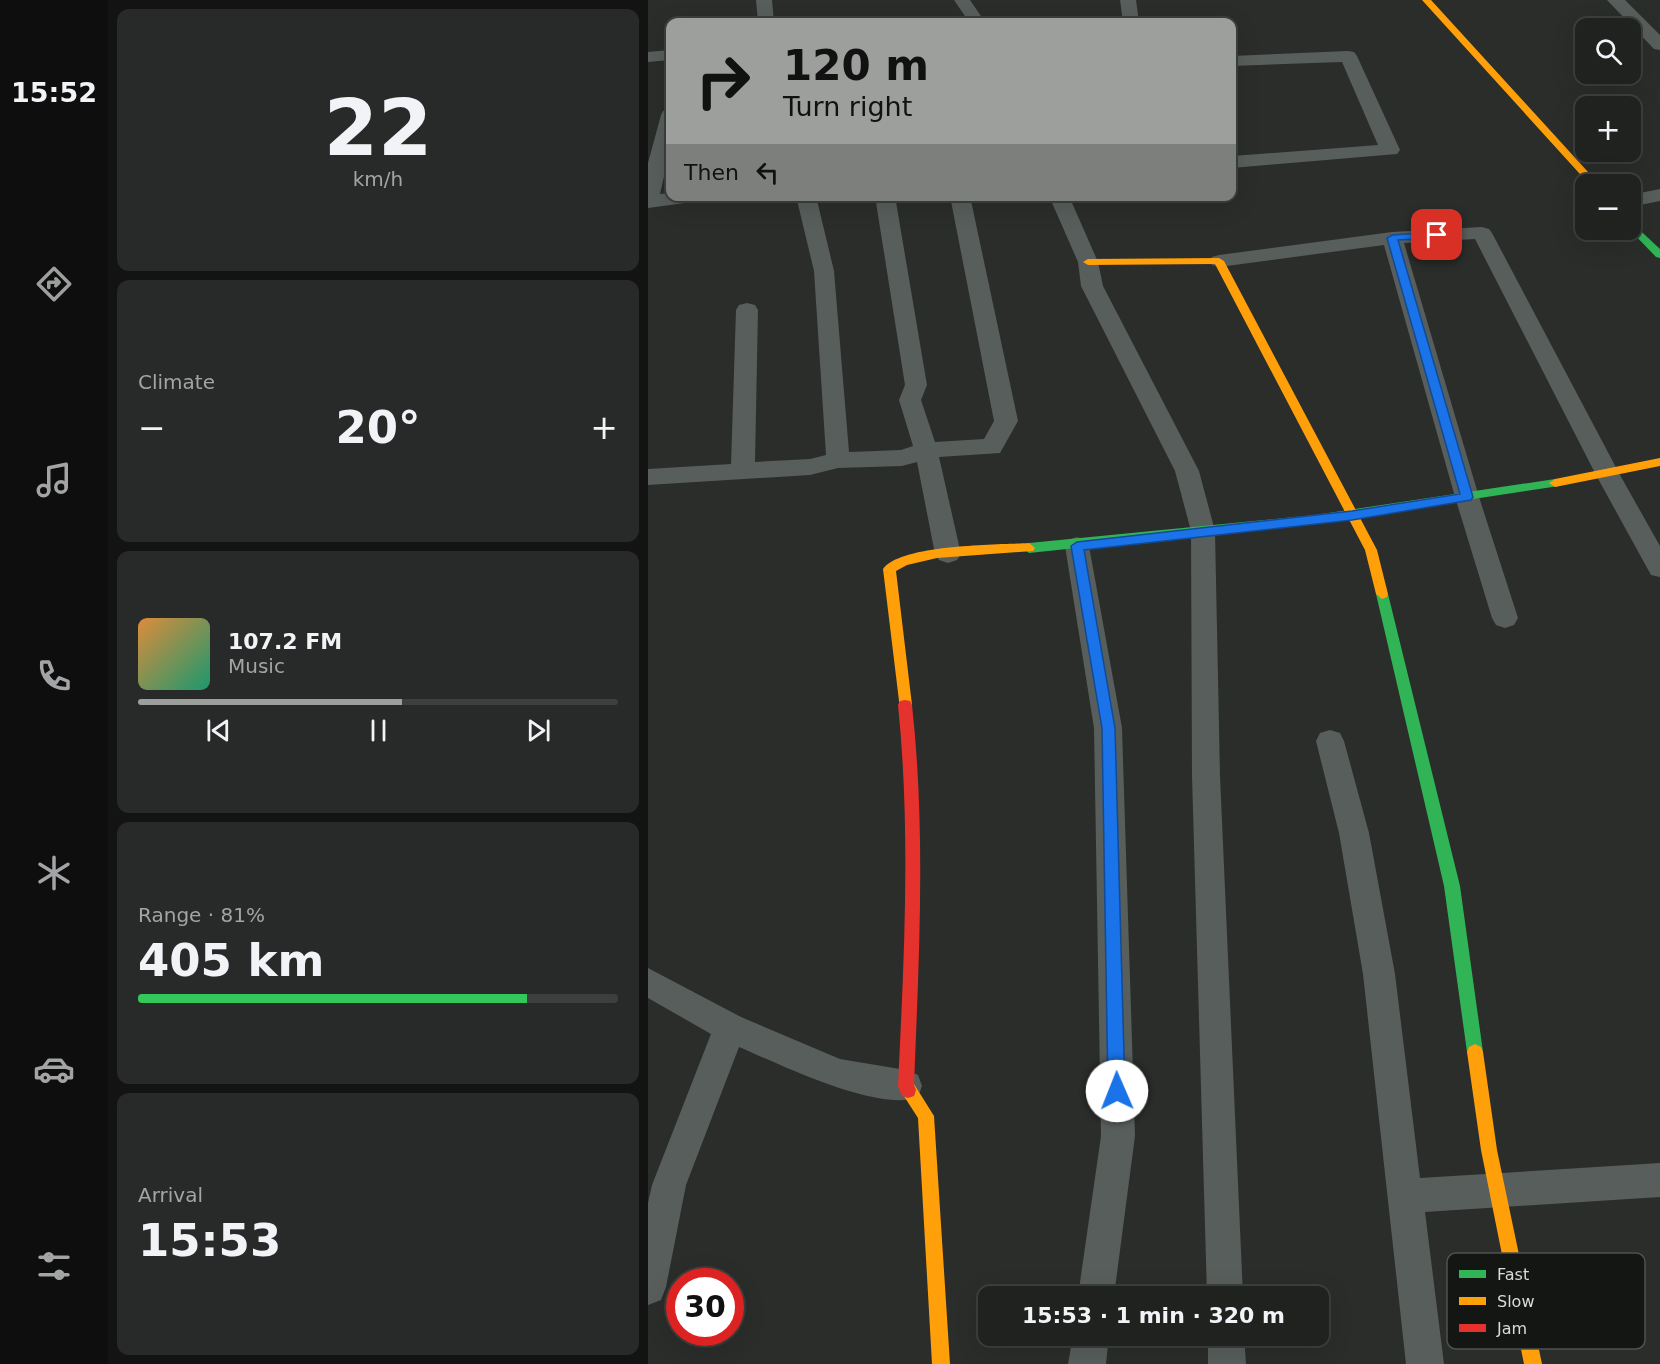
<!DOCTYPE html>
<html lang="en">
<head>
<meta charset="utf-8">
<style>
	:root { --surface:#202220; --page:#282a29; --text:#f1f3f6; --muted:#a2a4a5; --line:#3d3f3e; --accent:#9c9f9c }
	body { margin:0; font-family:"DejaVu Sans",sans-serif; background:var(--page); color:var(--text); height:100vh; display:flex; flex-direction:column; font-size:22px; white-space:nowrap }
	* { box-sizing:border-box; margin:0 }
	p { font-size:20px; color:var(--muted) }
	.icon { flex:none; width:33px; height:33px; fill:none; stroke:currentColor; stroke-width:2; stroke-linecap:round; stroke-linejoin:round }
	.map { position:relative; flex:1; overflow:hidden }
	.details { display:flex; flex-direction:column; gap:9px; padding:9px; background:#121312; width:540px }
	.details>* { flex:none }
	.top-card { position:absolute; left:18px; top:18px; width:570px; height:183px; border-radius:12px; box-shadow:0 6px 24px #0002,0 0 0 2px var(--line); background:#9c9f9c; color:#111; overflow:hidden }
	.controls { position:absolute; left:927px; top:18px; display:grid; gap:12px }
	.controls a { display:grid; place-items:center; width:66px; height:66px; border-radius:12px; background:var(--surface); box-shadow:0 6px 24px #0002,0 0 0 2px var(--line); font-size:30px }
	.speed { position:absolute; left:18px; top:1268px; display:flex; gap:12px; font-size:30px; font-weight:700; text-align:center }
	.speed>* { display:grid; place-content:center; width:78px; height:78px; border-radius:50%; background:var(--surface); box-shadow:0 6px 24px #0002,0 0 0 2px var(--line); line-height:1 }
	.speed .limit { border:9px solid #d22; background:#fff; color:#111 }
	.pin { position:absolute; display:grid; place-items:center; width:51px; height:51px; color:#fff; margin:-26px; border-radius:12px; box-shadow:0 3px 9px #0006 }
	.me { position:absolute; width:66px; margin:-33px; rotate:359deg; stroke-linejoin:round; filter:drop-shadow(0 0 4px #0008) }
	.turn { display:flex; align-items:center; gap:21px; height:126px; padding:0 18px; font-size:27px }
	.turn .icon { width:78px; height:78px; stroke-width:2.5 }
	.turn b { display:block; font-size:42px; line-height:51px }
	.then { display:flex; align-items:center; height:57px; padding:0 18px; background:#0003; gap:12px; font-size:22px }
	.big { font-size:45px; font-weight:700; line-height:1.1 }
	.details .card { flex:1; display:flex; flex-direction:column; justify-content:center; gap:9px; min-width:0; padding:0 21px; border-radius:12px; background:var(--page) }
	.details .dial { align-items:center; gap:0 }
	.dial b { font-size:78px; line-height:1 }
	.song { display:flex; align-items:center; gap:18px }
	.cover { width:72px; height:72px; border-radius:9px; background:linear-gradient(135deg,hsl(30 70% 55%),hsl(160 70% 35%)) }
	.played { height:6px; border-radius:3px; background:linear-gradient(90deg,var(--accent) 55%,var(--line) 55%) }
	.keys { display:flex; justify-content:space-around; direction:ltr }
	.heat { display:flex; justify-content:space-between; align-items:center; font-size:33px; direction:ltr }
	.charge { height:9px; border-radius:4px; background:linear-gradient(90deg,#34c759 81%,var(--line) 0) }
	.trip { position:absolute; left:330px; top:1286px; width:351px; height:60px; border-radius:12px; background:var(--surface); box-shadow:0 6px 24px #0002,0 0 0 2px var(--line); font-weight:700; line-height:60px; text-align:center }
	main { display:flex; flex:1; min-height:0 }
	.dock { display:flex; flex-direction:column; width:108px; justify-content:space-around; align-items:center; background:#0d0e0d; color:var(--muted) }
	.dock .icon { width:42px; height:42px }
	.dock .current { color:var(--accent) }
	.dock b { font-size:27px; color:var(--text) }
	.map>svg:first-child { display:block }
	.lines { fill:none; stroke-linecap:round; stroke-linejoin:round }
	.street { fill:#575e5b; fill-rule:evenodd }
	.fast { fill:#30b455; fill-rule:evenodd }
	.slow { fill:#ff9f0a; fill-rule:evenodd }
	.jam { fill:#e5322d; fill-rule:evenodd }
	.route { fill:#1a73e8; stroke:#114b97; stroke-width:1.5 }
	.key { fill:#141614; stroke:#4f514f; stroke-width:1.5 }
	.key-label { font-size:16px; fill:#d9dcd9 }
</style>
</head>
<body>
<main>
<nav class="dock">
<b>15:52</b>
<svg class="icon current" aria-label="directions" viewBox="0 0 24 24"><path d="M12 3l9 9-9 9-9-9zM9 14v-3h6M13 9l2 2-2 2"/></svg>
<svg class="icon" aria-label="music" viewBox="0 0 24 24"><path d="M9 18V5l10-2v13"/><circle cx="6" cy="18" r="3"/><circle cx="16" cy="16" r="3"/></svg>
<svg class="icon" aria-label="phone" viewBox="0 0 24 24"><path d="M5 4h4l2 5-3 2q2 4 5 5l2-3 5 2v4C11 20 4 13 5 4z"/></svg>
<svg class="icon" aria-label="climate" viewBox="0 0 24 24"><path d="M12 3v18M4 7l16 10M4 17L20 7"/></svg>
<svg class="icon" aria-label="car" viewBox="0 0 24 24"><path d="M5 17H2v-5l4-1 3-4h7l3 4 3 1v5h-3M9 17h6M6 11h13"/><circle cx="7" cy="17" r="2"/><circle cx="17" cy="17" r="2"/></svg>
<svg class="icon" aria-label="filters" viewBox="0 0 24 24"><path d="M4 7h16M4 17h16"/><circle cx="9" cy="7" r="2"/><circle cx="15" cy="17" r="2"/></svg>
</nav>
<section class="details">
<div class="card dial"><b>22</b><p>km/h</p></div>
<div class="card"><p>Climate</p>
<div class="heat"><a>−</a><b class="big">20°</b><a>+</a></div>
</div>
<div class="card">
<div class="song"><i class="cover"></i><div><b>107.2 FM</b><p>Music</p></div></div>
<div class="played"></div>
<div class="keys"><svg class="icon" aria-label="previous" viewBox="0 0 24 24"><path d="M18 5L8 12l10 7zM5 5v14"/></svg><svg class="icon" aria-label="pause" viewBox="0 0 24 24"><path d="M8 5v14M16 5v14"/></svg><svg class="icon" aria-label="next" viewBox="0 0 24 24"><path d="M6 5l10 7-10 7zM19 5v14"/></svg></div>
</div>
<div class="card"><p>Range · 81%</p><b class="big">405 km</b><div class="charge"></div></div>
<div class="card"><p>Arrival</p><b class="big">15:53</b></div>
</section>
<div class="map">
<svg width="1012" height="1364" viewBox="0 0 1012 1364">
	<rect width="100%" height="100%" fill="#2b2d2a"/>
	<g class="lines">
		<path class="street" d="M108,0H124L126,22H110Z
			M306,0H322L337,22H321Z
			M472,0H488L491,22H475Z
			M959,0H977L1012,35V50L1006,49Z
			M22,50V60L0,62V52Z
			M700,51L706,52L709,56L752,150L749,154L584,168V156L730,145L694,62L584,66V56Z
			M22,109V150L12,194L22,193V196H54L51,200L44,202L0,208V163L13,115L15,111Z
			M1012,189V201L982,207V195Z
			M148,196H168L186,271L201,452L253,450L265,446L251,400L257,385L227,196H247L279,385L273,400L287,442L336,439L346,421L302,196H322L370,421L352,453L291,457L313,554L309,560L300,563L291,560L287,554L269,462L254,466L190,468L162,475L0,485V469L83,464L88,310L91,305L99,303L107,305L110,310L107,462L162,459L178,455L166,271Z
			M401,196H421L450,262L455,286L551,471L567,531L572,776L595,1296H559L544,776L543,531L527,471L433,286L430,262Z
			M834,227L841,229L844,233L972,475L1012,546V577L1003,575L948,475L827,239L756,243L831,497L870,618L866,625L857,628L848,625L844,618L807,497L736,245L571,267L564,265L561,261L564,257L571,255L744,232Z
			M429,537L438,540L441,546L474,728L487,1136L466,1296H430L453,1136L446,728L417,546L420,540Z
			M682,730L692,733L696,741L721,833L747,974L772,1178L1012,1163V1197L777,1212L796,1364H758L715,974L691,833L668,741L672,733Z
			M0,968L93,1017L192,1059L258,1070L270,1075L274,1086L270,1097C230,1113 131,1064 91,1047L38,1185L18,1287L13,1300L0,1305V1203L4,1185L63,1034L0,998Z
			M425,1335H461L458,1364H420Z
			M560,1335H596L598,1364H560Z"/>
		<path class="fast" d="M982,221L1012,249V258L1008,257L982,230Z
			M907,479L913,483L911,486L667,523L381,553L375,548L381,543L667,515Z
			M734,589L740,594L812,886L835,1052L833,1057L827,1060L821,1057L819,1052L796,886L728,594Z"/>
		<path class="slow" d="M774,0H783L951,184H941Z
			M571,258L576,261L729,550L740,594L739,597L734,599L728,594L717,550L567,264L440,265L435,262L440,259Z
			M1012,458V466L907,487L901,483L907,479Z
			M381,543L387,548L385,551L289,558L259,565L248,571L264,705L262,709H252L235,569C253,544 350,545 381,543Z
			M827,1044L833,1047L835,1052L849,1150L894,1364H876L833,1150L819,1052L821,1047Z
			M260,1082L266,1084L286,1116L302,1364H284L270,1118L252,1090L254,1084Z"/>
		<path class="jam" d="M257,700L262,701L264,705C278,832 271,958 266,1085L268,1090L266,1096L260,1098L254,1096L250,1086C256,959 263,832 250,705L252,701Z"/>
	</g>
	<path class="route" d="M789,232L794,235L792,238L750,240L825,497L823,500L704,520L436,550L467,728L477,1091L475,1096L469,1099L463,1096L460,1091L454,728L423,546L429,542L704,511L812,494L739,238L744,235Z"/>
	<rect x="799" y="1253" width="198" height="96" rx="9" class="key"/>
	<rect x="811" y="1270" width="27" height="8" fill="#30b455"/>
	<rect x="811" y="1297" width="27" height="8" fill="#ff9f0a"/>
	<rect x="811" y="1324" width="27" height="8" fill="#e5322d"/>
	<g class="key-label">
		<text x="849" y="1280">Fast</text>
		<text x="849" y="1307">Slow</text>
		<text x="849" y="1334">Jam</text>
	</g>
</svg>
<div class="controls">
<a><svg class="icon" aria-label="search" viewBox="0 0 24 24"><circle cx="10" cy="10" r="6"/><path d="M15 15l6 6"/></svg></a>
<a>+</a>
<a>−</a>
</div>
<div class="speed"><div class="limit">30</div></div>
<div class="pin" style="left:789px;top:235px;background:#d93025"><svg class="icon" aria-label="arrive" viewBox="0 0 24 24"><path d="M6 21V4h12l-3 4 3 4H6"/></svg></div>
<svg class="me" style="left:469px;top:1091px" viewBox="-20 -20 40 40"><circle r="19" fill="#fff"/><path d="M0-13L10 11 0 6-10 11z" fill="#1a73e8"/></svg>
<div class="trip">15:53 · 1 min · 320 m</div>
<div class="top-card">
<div class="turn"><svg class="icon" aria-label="right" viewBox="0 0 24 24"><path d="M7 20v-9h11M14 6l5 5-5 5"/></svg><div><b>120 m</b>Turn right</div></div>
<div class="then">Then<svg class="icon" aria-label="left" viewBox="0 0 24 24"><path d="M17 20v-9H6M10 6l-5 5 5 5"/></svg></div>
</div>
</div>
</main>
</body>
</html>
